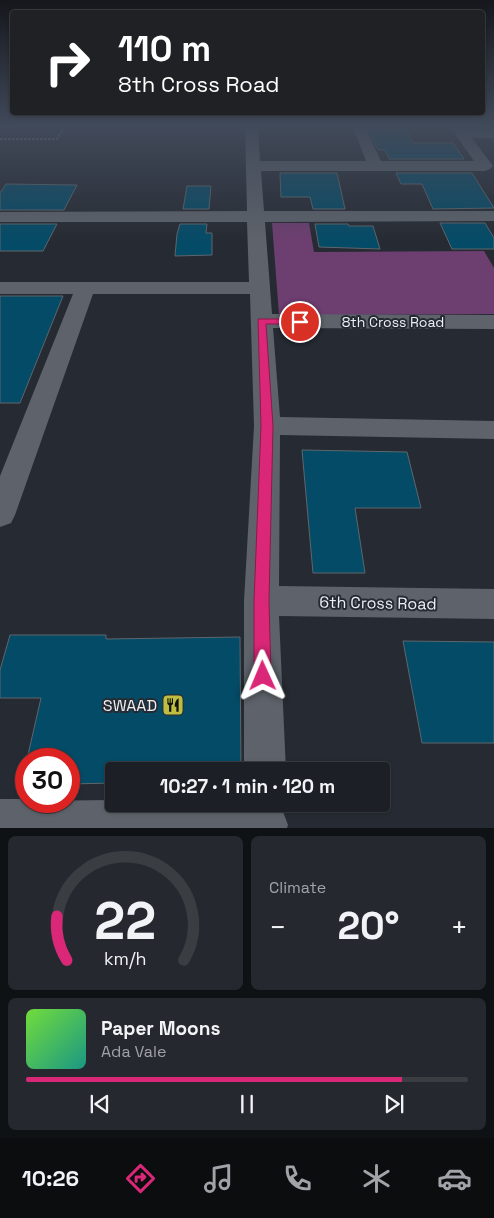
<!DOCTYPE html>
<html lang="en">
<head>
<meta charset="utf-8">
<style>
	:root { --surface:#1c2026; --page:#25282e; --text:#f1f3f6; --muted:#a0a3a7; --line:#3a3e43; --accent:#db2777 }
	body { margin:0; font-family:"Space Grotesk",sans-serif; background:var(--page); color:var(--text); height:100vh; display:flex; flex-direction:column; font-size:19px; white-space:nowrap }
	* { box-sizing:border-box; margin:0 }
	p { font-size:16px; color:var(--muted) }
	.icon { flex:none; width:28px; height:28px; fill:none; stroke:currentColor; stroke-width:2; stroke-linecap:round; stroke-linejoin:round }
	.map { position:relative; height:828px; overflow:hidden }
	.details { display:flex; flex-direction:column; gap:8px; padding:8px; background:#0f1215; flex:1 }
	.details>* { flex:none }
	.top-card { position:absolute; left:10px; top:10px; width:475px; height:105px; border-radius:5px; box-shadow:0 1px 4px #0004,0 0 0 1px var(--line); background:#202124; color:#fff; overflow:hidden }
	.speed { position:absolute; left:15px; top:748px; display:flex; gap:10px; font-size:25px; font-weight:700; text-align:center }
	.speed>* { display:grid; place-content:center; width:65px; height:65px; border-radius:50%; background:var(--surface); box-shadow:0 1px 4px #0004,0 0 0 1px var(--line); line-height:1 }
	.speed .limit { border:8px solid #d22; background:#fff; color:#111 }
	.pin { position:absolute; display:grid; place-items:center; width:42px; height:42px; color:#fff; margin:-21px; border:2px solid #fff; border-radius:50%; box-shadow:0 1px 5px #0007 }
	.me { position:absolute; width:55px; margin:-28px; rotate:359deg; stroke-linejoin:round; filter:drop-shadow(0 0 4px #0008) }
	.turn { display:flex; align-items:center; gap:18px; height:105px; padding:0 25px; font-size:22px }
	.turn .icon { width:65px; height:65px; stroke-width:2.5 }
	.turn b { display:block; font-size:35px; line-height:42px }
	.big { font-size:38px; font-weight:600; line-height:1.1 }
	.details .tile { flex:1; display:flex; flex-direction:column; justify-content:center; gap:8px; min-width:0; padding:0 18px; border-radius:8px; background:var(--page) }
	.details .dial { align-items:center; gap:0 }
	.dial svg { height:130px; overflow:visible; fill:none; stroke:var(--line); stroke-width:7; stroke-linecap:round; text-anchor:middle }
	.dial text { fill:var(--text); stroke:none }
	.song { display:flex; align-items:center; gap:15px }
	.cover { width:60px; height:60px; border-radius:8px; background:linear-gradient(135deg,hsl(100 70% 55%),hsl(170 70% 35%)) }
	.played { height:5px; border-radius:2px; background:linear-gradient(90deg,var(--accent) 85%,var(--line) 85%) }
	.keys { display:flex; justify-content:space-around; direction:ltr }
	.heat { display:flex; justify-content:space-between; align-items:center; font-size:28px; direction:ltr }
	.details .tiles { flex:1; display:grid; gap:8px; grid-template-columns:1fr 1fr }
	.tile:last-child { grid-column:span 2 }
	.trip { position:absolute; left:105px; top:762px; width:285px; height:50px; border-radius:5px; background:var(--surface); box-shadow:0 1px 4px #0004,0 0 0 1px var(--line); font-weight:600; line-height:50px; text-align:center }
	.tabs { display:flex; height:80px; justify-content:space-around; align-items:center; background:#0b0d0f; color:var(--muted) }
	.tabs .icon { width:35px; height:35px }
	.tabs .selected { color:var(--accent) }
	.tabs b { font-size:22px; color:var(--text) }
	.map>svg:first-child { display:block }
	.green { fill:#6d3e70 }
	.building { fill:#044b67; stroke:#5d676d }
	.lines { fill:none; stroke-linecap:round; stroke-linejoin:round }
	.path { stroke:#85898f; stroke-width:2; stroke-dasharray:3 1; stroke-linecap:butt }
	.street { fill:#5e636b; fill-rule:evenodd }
	.route { fill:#db2777; stroke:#8e194d }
	.labels { text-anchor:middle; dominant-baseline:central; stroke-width:4; stroke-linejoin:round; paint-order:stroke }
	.street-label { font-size:14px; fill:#eceff4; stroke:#262a32 }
	.near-street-label { font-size:16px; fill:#eceff4; stroke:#262a32 }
	.near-poi-label { font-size:16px; fill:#eceff4; stroke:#262a32; text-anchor:end }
</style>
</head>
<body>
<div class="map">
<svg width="494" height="828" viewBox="0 0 494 828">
	<rect width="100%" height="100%" fill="#262a32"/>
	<path class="green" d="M272,223H309L314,252L484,251L494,268V314L279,315Z"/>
	<path class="building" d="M367,127H404L413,143H453L464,159H389L385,150H378Z
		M280,173H337L345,209H313L310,197H281Z
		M396,173H472L494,208L433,209L422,184H401Z
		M6,184L77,185L64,210H0V193Z
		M187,186H211L209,209H183Z
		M440,223H485L494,238V249H452Z
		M0,224H57L43,251H0Z
		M180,224H207L206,233H212V255L175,256L177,234Z
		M315,224H348L349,226H373L380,249L319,247Z
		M0,296H63L20,403H0Z
		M302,450L407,452L421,508H355L365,573H313Z
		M10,635H106V639L240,637L241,771H114V783L69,784V759H27L41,698H0V670Z
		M403,641L494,642V743H422Z"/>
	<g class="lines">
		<path class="path" d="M0,139H57L64,127"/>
		<path class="street" d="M245,127H258L260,161H366L353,127H365L381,161H474L450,127H464L466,130H494V138H472L493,166L490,169L485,171H261L264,211H494V221L265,222L272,314L494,315V329L273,328L280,417L494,421V439L280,435L279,586L494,589V619L279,616L286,771H244V601L254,426L250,294H93L15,515L11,523L0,527V476L73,294H0V282H249L247,222H0V212L247,211Z
			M0,799H26V801L114,800V804H269L282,809L288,825L287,828H0Z"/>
	</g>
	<linearGradient id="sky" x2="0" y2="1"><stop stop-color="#15171c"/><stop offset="0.52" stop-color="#414a5a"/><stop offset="1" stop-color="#414a5a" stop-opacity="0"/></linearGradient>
	<rect width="494" height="243" fill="url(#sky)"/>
	<path class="route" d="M258,319H300L305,322L300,324H266L273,426L269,601L271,676L269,682L263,684L257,682L254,676V601L261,426Z"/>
	<defs>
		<g id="restaurant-square" transform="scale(1.125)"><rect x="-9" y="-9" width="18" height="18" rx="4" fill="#bebe42" stroke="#262a32"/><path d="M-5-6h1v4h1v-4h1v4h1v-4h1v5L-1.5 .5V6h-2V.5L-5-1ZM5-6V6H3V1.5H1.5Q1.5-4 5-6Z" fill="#111"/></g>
	</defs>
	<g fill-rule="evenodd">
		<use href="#restaurant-square" x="173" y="705"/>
	</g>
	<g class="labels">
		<g class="street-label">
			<text x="393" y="322">8th Cross Road</text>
		</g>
		<g class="near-street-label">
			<text transform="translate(378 603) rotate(1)">6th Cross Road</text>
		</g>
		<g class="near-poi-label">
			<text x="157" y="705">SWAAD</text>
		</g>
	</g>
</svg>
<div class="speed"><div class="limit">30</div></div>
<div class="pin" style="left:300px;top:322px;background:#d93025"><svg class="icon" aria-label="arrive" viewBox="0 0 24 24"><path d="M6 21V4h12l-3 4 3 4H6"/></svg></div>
<svg class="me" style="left:263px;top:676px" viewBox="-20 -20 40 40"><path d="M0-17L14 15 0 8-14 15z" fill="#db2777" stroke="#fff" stroke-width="4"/></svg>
<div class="trip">10:27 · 1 min · 120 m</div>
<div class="top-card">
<div class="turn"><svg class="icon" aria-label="right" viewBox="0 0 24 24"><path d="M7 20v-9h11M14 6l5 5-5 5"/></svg><div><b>110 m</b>8th Cross Road</div></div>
</div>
</div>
<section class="details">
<div class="tiles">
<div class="tile dial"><svg viewBox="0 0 100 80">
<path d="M14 69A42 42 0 1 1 86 69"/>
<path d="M14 69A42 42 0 0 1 8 42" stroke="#db2777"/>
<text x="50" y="56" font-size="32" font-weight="700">22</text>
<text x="50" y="72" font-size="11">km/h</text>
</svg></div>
<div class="tile"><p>Climate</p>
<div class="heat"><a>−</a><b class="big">20°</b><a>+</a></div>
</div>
<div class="tile">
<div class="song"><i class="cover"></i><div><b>Paper Moons</b><p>Ada Vale</p></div></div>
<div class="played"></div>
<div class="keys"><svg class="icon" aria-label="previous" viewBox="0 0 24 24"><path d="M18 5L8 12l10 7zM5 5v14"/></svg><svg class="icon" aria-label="pause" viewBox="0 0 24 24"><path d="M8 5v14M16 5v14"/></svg><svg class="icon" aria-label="next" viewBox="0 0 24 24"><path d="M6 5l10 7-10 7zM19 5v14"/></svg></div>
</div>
</div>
</section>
<nav class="tabs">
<b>10:26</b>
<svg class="icon selected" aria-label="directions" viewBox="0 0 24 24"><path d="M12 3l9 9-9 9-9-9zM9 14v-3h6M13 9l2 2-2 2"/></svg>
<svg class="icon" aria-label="music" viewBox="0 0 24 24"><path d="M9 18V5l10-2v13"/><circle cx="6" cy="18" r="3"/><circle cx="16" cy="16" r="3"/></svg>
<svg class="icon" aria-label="phone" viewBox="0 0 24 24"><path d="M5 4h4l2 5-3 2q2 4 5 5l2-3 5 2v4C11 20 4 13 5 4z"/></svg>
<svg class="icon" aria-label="climate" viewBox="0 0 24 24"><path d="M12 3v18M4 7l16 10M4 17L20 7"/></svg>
<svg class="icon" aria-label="car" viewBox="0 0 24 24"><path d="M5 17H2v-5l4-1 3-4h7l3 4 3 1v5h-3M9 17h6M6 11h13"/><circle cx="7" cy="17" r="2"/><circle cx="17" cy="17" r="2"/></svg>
</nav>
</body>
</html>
